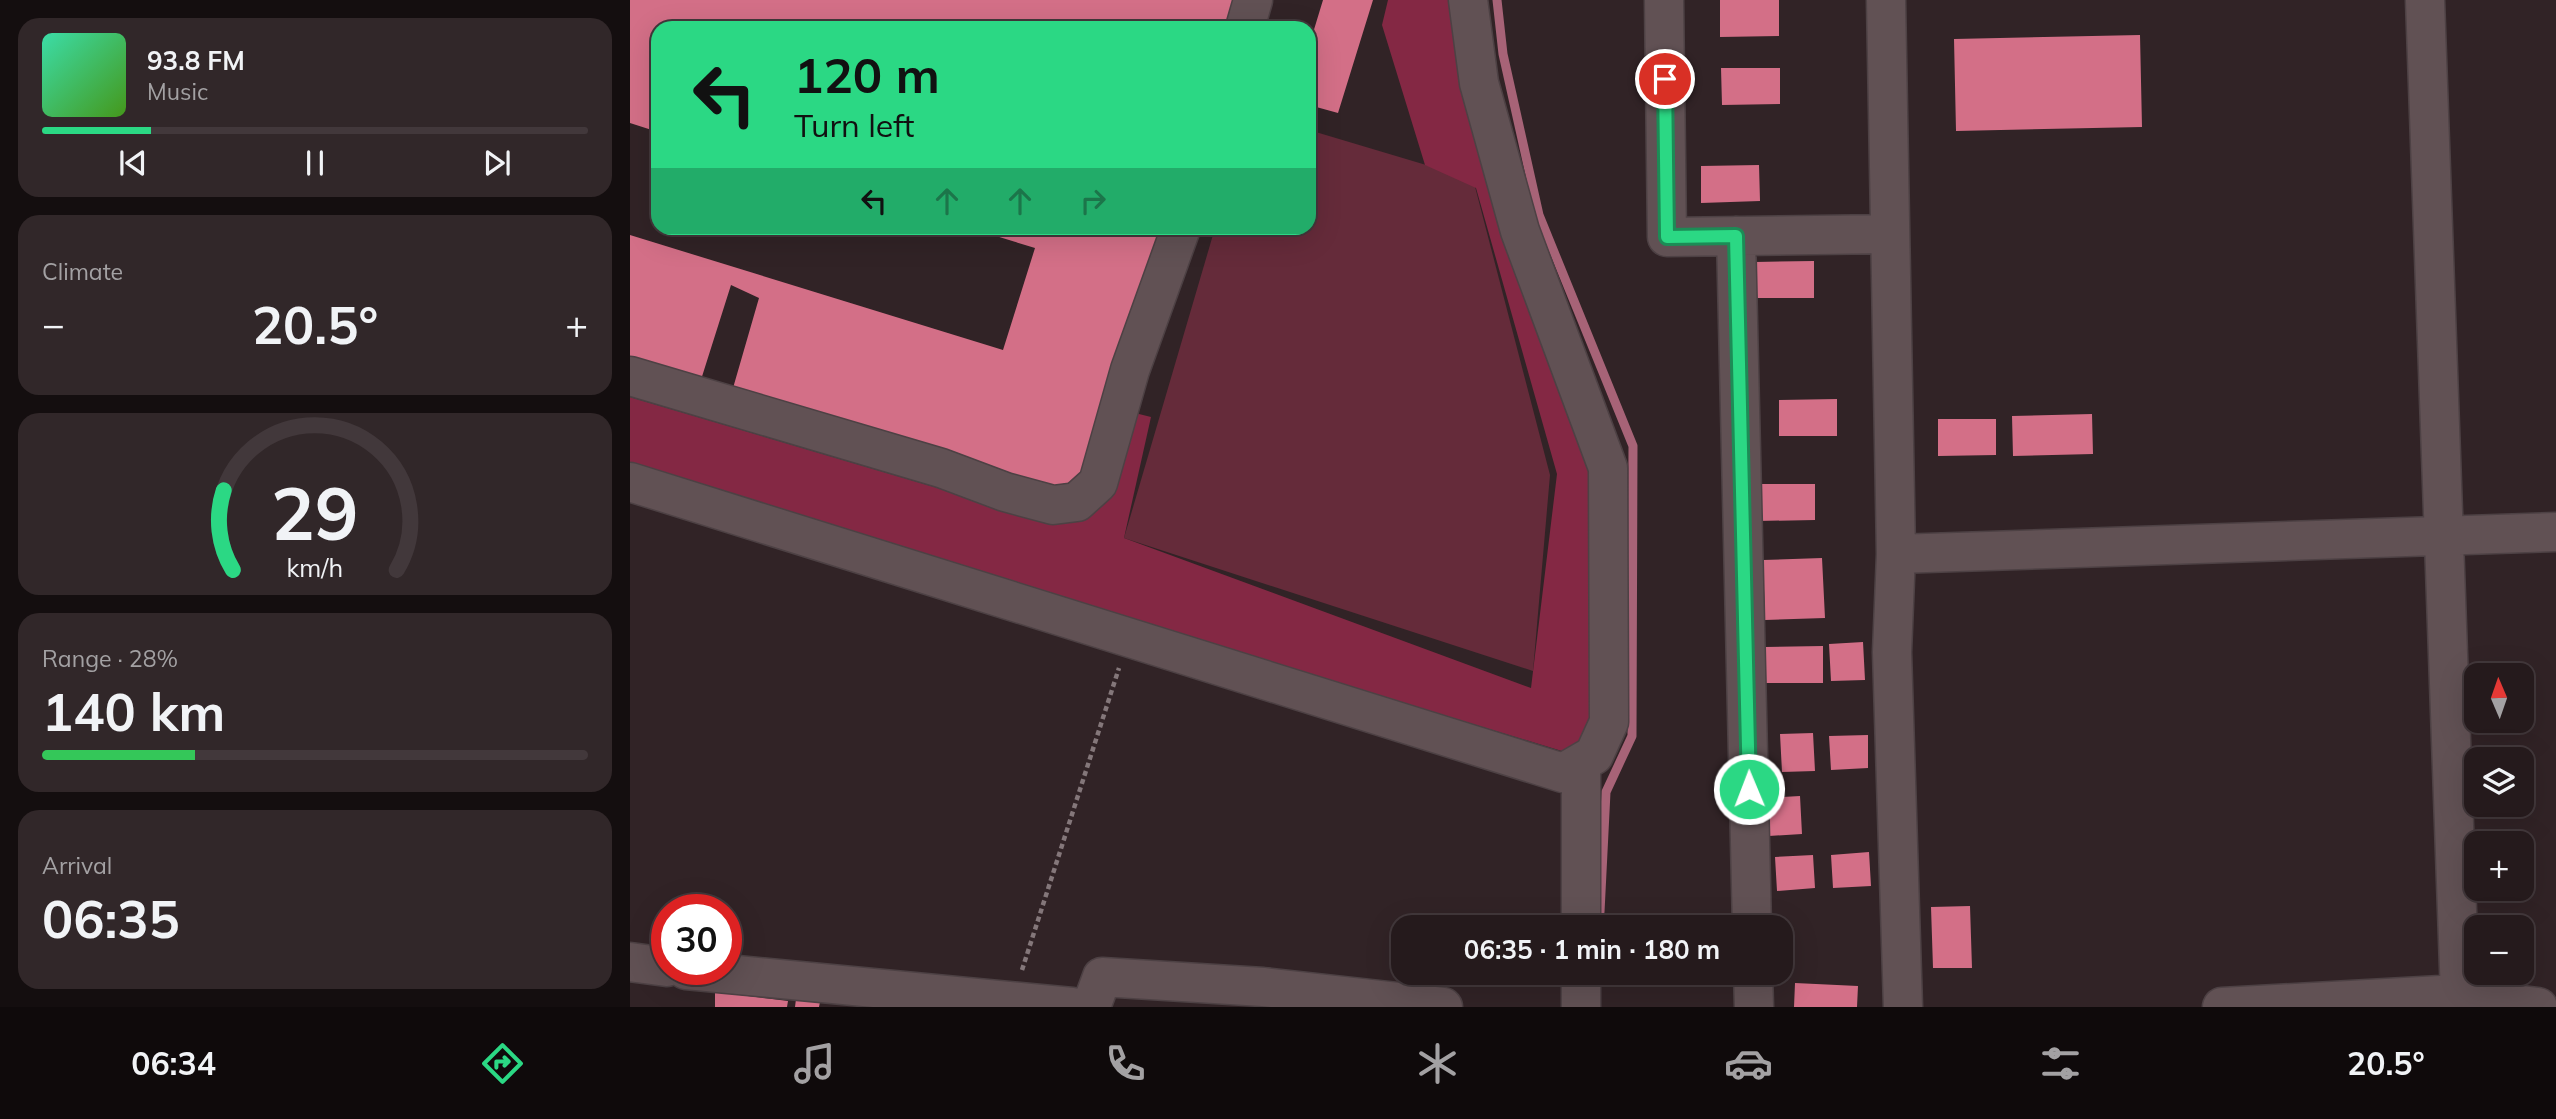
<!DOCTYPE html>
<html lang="en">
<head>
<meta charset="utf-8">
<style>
	:root { --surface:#251a1c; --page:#312729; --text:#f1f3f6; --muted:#a3a1a3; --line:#42383b; --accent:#2bd884 }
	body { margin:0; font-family:Mulish,sans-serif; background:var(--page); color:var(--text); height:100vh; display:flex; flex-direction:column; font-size:26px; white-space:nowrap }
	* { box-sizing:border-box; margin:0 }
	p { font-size:23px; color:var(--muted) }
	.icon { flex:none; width:38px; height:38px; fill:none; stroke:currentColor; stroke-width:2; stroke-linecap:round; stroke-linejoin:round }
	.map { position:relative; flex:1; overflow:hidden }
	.details { display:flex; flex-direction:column; gap:18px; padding:18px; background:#140e0f; width:630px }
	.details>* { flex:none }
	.hud { position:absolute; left:21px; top:21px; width:665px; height:214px; border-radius:21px; box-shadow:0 7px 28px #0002,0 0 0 2px var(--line); background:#2bd884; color:#111; overflow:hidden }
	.needle { width:46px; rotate:358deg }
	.fabs { position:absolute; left:1834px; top:663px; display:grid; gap:14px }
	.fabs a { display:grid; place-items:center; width:70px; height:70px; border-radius:14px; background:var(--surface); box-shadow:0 7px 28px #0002,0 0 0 2px var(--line); font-size:35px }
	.speed { position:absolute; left:21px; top:894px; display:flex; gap:14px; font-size:35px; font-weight:700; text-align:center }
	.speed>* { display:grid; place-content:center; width:91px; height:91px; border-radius:50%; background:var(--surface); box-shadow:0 7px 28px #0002,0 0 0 2px var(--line); line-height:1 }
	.speed .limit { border:10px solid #d22; background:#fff; color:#111 }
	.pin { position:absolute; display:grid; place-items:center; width:60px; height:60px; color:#fff; margin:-30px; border:4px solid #fff; border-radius:50%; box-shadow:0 2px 7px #0007 }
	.me { position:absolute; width:77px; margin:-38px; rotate:359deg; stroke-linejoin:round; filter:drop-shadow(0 0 5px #0008) }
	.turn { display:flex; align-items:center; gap:24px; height:147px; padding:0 28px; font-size:32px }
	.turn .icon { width:91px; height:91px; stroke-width:2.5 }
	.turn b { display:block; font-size:49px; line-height:60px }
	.lanes { display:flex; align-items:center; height:66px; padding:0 28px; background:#0003; justify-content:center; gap:35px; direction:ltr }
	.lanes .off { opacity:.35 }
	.big { font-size:52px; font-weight:700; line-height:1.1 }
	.details .widget { flex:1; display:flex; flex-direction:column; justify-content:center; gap:10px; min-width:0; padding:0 24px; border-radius:21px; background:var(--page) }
	.details .dial { align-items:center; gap:0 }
	.dial svg { height:182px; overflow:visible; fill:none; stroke:var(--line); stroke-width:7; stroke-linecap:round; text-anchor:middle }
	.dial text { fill:var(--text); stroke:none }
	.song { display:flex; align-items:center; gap:21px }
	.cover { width:84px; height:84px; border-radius:10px; background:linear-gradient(135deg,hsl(160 70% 55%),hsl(100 70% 35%)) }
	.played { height:7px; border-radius:4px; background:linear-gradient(90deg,var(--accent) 20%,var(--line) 20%) }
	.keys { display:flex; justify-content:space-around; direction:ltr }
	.heat { display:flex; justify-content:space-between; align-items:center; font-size:38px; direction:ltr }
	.charge { height:10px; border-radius:5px; background:linear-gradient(90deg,#34c759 28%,var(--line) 0) }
	.trip { position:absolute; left:761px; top:915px; width:402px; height:70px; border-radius:21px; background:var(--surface); box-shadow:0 7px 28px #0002,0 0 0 2px var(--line); font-weight:700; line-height:70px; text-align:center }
	.tabs { display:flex; height:112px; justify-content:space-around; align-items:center; background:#0f0a0b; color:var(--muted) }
	.tabs .icon { width:49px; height:49px }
	.tabs .active { color:var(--accent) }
	.tabs b { font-size:32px; color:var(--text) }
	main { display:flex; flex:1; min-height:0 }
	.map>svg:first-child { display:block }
	.green { fill:#652b3a }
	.forest { fill:#842844 }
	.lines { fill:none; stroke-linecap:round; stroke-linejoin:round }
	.stream { stroke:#a76377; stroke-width:9 }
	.building { fill:#d36f87 }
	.minor-casing { stroke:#4d4144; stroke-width:41 }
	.path { stroke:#84777a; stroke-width:4.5; stroke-dasharray:5 3.5; stroke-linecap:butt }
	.minor { stroke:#615154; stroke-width:38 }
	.route-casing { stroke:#1c8c56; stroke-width:18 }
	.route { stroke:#2bd884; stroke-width:12 }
</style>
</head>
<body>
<main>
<section class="details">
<div class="widget">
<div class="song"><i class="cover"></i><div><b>93.8 FM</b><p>Music</p></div></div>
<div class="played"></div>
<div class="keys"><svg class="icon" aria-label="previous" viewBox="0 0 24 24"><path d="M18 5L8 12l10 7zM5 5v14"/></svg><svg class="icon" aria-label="pause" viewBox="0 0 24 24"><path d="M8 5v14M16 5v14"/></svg><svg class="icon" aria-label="next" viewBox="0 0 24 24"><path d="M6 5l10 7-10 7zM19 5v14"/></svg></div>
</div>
<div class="widget"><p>Climate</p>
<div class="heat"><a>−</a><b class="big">20.5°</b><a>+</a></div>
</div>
<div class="widget dial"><svg viewBox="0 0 100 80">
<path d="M14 69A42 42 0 1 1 86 69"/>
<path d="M14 69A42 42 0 0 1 10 34" stroke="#2bd884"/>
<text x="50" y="56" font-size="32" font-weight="700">29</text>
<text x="50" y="72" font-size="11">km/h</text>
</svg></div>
<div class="widget"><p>Range · 28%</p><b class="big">140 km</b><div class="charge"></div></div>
<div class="widget"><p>Arrival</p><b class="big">06:35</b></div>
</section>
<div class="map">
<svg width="1926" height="1007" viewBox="0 0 1926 1007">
	<rect width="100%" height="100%" fill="#312326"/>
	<path class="green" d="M679,130L843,179L920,475L903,671L494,538L585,228H679Z"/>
	<path class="forest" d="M758,0H838L978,478L958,759L249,544L0,462V397L423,522L489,409L521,417L494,538L901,688L927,474L846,188L795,165L752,25Z"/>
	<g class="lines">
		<path class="stream" d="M867,0L873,54L909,215L1003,446L1002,736L976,792L970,912"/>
	</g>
	<path class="building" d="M0,0H606L597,28H28V132L0,123Z
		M693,0H743L708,113L679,105V46Z
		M1090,0H1149V36L1090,37Z
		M1510,35L1512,127L1326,131L1324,39Z
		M1091,68H1150V104L1092,105Z
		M1129,165L1130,201L1071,203V166Z
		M340,228H532L450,480L411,489L101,395L129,298L101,285L69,386L0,362V235L373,350L405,248Z
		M1184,261V298H1126L1125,262Z
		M1207,399V436H1149V400Z
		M1462,414L1463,454L1383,456L1382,416Z
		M1308,419H1366V455L1308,456Z
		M1126,484H1185V520L1127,521Z
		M1192,558L1195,618L1135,620L1133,560Z
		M1233,642L1235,680L1201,681L1199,644Z
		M1193,646V683H1135V647Z
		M1183,733L1185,771L1152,772L1150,734Z
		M1238,735V768L1201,770L1199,736Z
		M1170,796L1172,834L1139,836L1137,798Z
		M1239,852L1241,886L1203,888L1201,855Z
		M1183,855L1185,888L1147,891L1145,857Z
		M1340,906L1342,968H1303L1301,907Z
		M1165,983L1228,986L1227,1007H1164Z
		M85,992L158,1001L157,1007H85Z
		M166,999L190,1002L189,1007H165Z"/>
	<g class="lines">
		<g class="minor-casing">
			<path id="minor" d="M1034,0L1037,237L1260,234
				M1256,0L1266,554L1262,652L1273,1007
				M1795,0L1830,996
				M615,28L623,0
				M1106,236L1122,928
				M0,376L311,468L375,492L423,505L447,502L468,483L500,370L551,228
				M0,482L933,773L964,755L979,722L978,468L890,231L849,83L838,0
				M1266,554L1926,532
				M951,763V928
				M0,962L37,967
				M56,970L442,1007
				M951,973V1007
				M1123,973L1124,1007
				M461,1007L472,977L633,987L813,1007
				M1592,1007L1811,995L1908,1007"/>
		</g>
		<path class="path" d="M392,970L489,668"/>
		<use href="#minor" class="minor"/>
	</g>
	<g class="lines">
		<g class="route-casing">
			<path id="route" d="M1035,79L1037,237L1106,236L1119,789"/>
		</g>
		<use href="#route" class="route"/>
	</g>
</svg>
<div class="fabs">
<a><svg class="needle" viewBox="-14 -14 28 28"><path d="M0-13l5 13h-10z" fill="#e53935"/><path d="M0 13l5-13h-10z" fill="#a3a1a3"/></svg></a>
<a><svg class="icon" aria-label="layers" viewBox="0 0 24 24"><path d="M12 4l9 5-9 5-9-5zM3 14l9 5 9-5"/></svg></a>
<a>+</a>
<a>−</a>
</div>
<div class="speed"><div class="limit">30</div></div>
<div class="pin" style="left:1035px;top:79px;background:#d93025"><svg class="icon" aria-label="arrive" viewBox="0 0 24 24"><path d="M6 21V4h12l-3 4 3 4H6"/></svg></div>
<svg class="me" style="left:1119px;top:789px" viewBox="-20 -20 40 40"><circle r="17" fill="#2bd884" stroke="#fff" stroke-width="3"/><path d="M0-11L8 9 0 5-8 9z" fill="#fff"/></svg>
<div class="trip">06:35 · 1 min · 180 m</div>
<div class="hud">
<div class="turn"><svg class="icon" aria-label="left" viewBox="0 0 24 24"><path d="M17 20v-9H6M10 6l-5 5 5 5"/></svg><div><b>120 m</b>Turn left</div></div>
<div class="lanes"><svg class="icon" aria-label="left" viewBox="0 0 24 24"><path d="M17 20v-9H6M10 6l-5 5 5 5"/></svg><svg class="icon off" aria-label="ahead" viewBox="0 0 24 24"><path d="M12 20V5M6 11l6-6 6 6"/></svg><svg class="icon off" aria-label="ahead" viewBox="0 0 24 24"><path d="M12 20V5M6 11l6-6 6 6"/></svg><svg class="icon off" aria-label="right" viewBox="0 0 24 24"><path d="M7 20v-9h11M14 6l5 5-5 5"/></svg></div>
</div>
</div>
</main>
<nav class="tabs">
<b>06:34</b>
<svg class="icon active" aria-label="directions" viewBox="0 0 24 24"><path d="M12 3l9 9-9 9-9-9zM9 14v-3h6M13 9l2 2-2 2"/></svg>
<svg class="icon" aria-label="music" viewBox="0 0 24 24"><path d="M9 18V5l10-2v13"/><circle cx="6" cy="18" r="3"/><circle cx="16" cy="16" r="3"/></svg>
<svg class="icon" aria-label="phone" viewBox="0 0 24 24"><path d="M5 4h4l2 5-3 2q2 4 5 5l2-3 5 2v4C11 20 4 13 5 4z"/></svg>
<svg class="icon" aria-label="climate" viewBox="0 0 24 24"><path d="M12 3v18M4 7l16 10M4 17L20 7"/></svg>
<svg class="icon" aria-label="car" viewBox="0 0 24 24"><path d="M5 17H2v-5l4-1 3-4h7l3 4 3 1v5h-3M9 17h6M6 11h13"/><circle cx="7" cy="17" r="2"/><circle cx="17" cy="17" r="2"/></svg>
<svg class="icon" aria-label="filters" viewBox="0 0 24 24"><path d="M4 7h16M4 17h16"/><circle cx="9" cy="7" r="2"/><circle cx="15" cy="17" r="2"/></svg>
<b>20.5°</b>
</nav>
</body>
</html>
